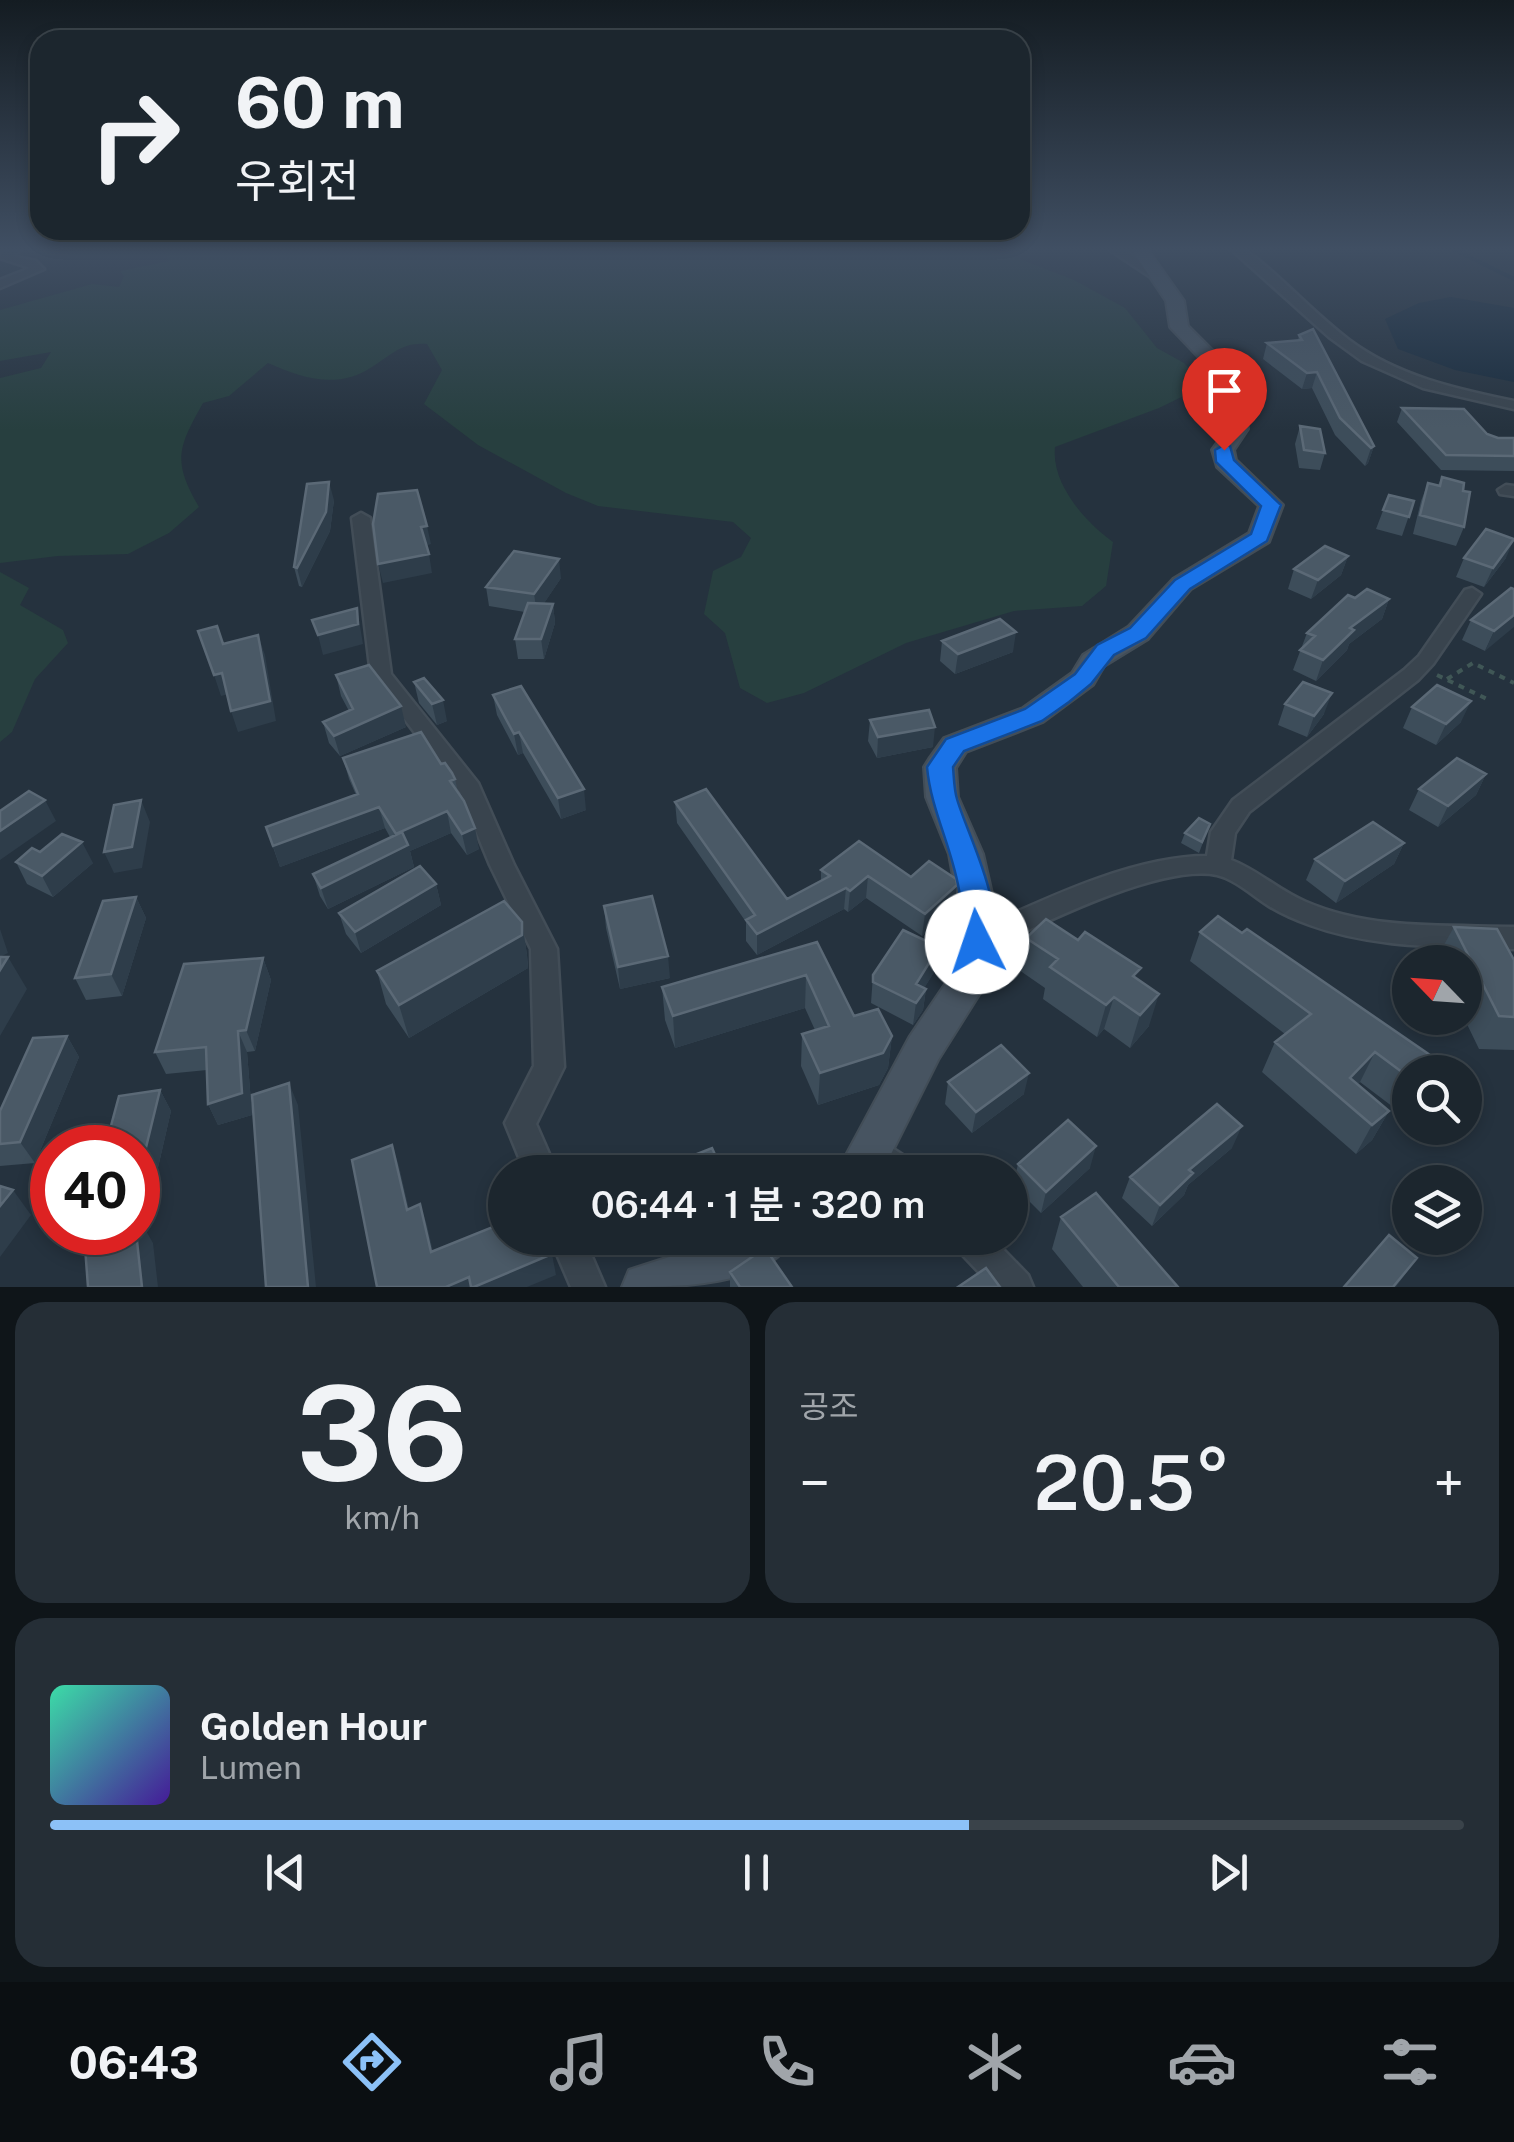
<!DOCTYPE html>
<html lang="ko">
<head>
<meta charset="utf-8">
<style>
	:root { --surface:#1c262e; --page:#252e36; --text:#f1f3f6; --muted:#a0a5aa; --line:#3a434a; --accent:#8cc1f7 }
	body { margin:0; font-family:"Public Sans","Noto Sans KR",sans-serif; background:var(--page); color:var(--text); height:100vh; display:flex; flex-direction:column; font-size:38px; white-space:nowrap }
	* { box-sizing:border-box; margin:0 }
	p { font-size:32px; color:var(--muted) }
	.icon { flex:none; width:55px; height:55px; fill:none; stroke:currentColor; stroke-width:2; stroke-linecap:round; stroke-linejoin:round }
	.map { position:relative; height:1287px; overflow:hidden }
	.side { display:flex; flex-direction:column; gap:15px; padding:15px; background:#0f1519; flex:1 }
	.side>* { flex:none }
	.top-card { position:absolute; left:30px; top:30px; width:1000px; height:210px; border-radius:30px; box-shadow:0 5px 15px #0003,0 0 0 2px var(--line); background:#1c262e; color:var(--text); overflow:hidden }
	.needle { width:65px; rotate:295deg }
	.buttons { position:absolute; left:1392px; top:945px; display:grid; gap:20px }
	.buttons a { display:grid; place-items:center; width:90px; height:90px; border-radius:50%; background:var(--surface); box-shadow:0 5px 15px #0003,0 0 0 2px var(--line); font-size:50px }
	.speed { position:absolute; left:30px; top:1125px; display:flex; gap:20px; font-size:50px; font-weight:700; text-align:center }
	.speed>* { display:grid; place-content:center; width:130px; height:130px; border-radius:50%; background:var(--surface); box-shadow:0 5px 15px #0003,0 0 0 2px var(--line); line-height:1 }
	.speed .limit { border:15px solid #d22; background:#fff; color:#111 }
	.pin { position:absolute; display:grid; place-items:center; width:85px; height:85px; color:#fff; margin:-102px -42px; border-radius:50% 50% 50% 0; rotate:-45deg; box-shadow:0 0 10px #0007 }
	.pin .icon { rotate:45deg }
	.me { position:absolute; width:110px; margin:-55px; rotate:356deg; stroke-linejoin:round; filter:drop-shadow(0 0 8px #0008) }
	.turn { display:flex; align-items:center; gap:35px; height:210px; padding:0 40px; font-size:45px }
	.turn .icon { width:130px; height:130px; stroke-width:2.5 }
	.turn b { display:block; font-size:70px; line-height:85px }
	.big { font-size:75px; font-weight:600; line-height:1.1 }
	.side .card { flex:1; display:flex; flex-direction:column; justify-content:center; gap:15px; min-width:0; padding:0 35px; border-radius:30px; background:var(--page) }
	.side .dial { align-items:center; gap:0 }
	.dial b { font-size:130px; line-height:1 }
	.song { display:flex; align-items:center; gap:30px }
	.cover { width:120px; height:120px; border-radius:15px; background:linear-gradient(135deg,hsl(160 70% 55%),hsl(260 70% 35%)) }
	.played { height:10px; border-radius:5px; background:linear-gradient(90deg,var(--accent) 65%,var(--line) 65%) }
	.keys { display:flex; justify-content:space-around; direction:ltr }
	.heat { display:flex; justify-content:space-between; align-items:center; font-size:55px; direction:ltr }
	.side .tiles { flex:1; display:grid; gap:15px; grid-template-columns:1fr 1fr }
	.card:last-child { grid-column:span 2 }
	.trip { position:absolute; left:488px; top:1155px; width:540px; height:100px; border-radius:50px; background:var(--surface); box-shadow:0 5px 15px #0003,0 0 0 2px var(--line); font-weight:600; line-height:100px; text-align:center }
	.dock { display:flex; height:160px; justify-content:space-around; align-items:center; background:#0b0f12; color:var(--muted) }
	.dock .icon { width:70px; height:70px }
	.dock .on { color:var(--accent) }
	.dock b { font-size:45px; color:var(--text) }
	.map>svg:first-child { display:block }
	.green { fill:#273f3f }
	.water { fill:#182b3c }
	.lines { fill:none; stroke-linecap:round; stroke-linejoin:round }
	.stream { stroke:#182b3c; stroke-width:4 }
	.street-casing { stroke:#424d57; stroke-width:5 }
	.secondary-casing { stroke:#424d57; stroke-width:4 }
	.path { stroke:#405756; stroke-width:4; stroke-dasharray:6 6; stroke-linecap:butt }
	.street { fill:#39444e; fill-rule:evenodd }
	.secondary { fill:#475461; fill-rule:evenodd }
	.wall { fill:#3d4d5a }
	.shaded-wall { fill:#2e3d4a }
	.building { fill:#4a5966; stroke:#5b6976; stroke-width:2.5 }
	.route { fill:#1a73e8; stroke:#114b97; stroke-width:2.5 }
</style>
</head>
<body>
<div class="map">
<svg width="1514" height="1287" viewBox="0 0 1514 1287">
	<rect width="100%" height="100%" fill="#25323e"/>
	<path class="green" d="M165,250H997L1074,280L1125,308L1157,348L1184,363L1204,386L1159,408L1055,447C1051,483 1084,521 1113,542L1106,586L1082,606L1014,611L906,643L804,693L767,703L740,688L725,633L704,614L713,571L741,557L751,538L733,522L598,506L566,493L478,445L424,404L442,370L427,344C402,342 393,354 372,367C337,390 302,378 268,363L229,396L203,403C178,448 172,461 199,507L169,533L128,554L58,556L0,563V378L41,368L51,352L0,361V310L92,284L119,287L124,276L120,271L169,261Z
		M0,572L29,588L20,605L63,630L68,643L35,679L12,732L0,742Z"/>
	<path class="water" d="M1451,297L1514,308V382L1455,370L1398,349L1385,319L1419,303Z"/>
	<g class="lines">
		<path class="stream" d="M1455,250L1514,279"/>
		<g class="street-casing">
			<path id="street" d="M21,250L12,256L36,261L44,269L0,288V280L30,268L0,258L3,251Z
				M1110,250H1123L1162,275L1152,278Z
				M1232,250H1244L1256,258C1288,284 1316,315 1349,340C1397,376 1456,389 1514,401V409L1423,388L1362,361L1329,337Z
				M1506,485L1514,486V496L1500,494L1498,490Z
				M361,513L370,518L391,674L478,783L514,865L557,949L564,1067L536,1124L557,1172H525L505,1123L534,1066L531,949L490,865L460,792L371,675L352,518Z
				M1472,588L1481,594L1433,664L1418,680L1249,812L1235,833L1231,860C1258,870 1279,891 1306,902C1370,930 1446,925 1514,927V949C1446,946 1375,949 1310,925C1296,920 1282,914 1269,906C1253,896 1235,879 1217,875C1161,863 1039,925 986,950L977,953L968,950L964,942L968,934C1037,903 1130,856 1207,856L1211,832L1233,800L1404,670L1419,656L1465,590Z
				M872,1135L912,1161L917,1172C891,1172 868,1177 856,1150L861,1140Z
				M550,1238H584L605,1287H571Z
				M953,1238H992L1028,1275L1033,1287H993L958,1250Z"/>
		</g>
		<g class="secondary-casing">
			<path id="secondary" d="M1132,250H1148L1184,301L1188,326L1229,367L1242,391L1248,429L1234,450L1236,460L1283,505L1269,542L1191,589L1148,639L1104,666L1093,685L1043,722L966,752L956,768L958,797L983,854L993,898L995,942L987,982L938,1060L882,1172H837L910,1036L950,977L959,942L957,898L949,854L926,797L924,767L929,759L944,738L1023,708L1072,673L1083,655L1128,627L1173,579L1249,533L1259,506L1217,467L1212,450L1227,429L1222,391L1211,370L1170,327L1166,301Z
				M728,1238H793C767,1287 677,1287 622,1287L629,1270Z"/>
		</g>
		<path class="path" d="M1437,675L1487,699
			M1447,679L1473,663L1514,683"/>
		<use href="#street" class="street"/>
		<use href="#secondary" class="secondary"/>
	</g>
	<path class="wall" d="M1299,335L1374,446L1368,463L1365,466L1335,435L1312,388L1302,389L1263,359L1267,343L1298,340Z
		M1402,408L1498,438H1514V471L1441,470L1397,422Z
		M1300,426L1325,453L1320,470L1299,468L1295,444Z
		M1442,477L1463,491L1464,527L1456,546L1413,534L1421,501L1428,483L1438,485Z
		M1389,495L1414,501L1402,536L1376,529Z
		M334,500L330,531L302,587L299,586L294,567Z
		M1348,556L1341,575L1311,599L1288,589L1294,569Z
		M1464,558H1506L1484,587L1456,577Z
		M561,578L544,603L553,604L555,623L544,659H518L515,639L525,612L489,606L486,587Z
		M1514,589L1485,651L1462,640L1471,620Z
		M1355,598L1389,599L1382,619L1349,644L1347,650L1316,681L1293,670L1307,633Z
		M942,641L1013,652L955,674L940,661Z
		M336,675L406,727L340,756L329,743L323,722L349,711L341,696Z
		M414,682L447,721L437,725L419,703Z
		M493,695L586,810L561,819L523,753L518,755L497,715Z
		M1285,704L1324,714L1307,737L1278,725Z
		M1412,707L1461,722L1436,745L1403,728Z
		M870,720L933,747L877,758L868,741Z
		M343,758L441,764L455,779L458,792L479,849L467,855L451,833L410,851L414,867L328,909L320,896L313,874L390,837L385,828L280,867L266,827L356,795L349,779Z
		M1486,774L1476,795L1438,827L1409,810L1419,789Z
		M675,802L787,899L821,881V870L859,841L954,907L922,936L866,898L848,912L844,909L757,955L746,941V922L677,823Z
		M1210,824L1199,853L1181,843L1185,833Z
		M1404,843L1394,864L1336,903L1306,880L1315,859Z
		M40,852L93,863L53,897L27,884L16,862Z
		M436,884L441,905L361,953L346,934L339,913Z
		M136,897L146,918L122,996L86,1000L75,978Z
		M604,906L670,978L620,989L606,928Z
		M522,922L527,955L528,968L409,1038L386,1004L377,971Z
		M1454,927L1514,960V1050L1479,1049L1464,1018L1465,962H1438L1436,959Z
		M1200,932L1410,1072V1110L1405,1116L1360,1082L1357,1084L1389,1111L1372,1140L1356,1154L1262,1072L1275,1042L1285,1034L1190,961Z
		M1026,938L1137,979L1149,1026L1130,1048L1104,1029L1097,1037L1043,999L1045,988L1019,970Z
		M817,942L854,1016L892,1036L888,1068L879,1085L818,1105L801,1066L802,1034L815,1030L805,1008L675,1048L665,1020L662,987Z
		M263,958L271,980L255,1051L247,1052L252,1115L218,1125L208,1104L207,1070L166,1074L155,1052Z
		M936,969L924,988L926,989L923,1010L913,1025L871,1003L873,975Z
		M67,1036L79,1057L35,1163L0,1166V1111Z
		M948,1082L1024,1094L972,1133L945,1104Z
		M160,1090L171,1111L151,1198L138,1200V1148Z
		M1232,1148L1188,1185L1184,1195L1152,1226L1122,1198L1130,1177Z
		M1018,1164L1090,1168L1041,1213L1013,1185Z
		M1061,1217L1178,1287H1083L1052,1249Z
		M730,1272L792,1287H730Z"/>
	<path class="shaded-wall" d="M1317,372L1312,388L1302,389L1307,373Z
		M1374,446L1368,463L1365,466L1371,448Z
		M329,482L334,500L330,531L302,587L297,568Z
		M427,526L431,544L425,546L421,527Z
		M1514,539L1506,558L1484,587L1493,568Z
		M429,554L432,573L383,583L378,564Z
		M1348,556L1341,575L1311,599L1318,580Z
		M559,559L561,578L537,614L534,594Z
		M1389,599L1382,619L1349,644L1347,650L1316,681L1323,660L1350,628Z
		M553,604L555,623L544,659L541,639Z
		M357,608L363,644L323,655L318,635Z
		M1514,615V627L1485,651L1494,631Z
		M1016,632L1013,652L955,674L958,654Z
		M258,635L265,655L276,721L238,732L231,711Z
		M222,673L229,694L221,696L214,675Z
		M1332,693L1324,714L1307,737L1314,716Z
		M443,700L447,721L437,725L432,704Z
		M1471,701L1461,722L1436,745L1446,724Z
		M401,706L406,727L340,756L334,736Z
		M935,727L933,747L877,758L878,737Z
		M519,732L523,753L518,755L514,734Z
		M1486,774L1476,795L1438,827L1448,806Z
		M584,789L586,810L561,819L558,798Z
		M45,800L56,821L0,860V831Z
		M141,800L150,822L142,868L114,873L104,852Z
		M379,807L385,828L280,867L273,846Z
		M447,811L451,833L410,851L414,867L328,909L321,888L396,834Z
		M475,828L479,849L467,855L462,834Z
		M82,842L93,863L53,897L42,876Z
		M1404,843L1394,864L1336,903L1345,881Z
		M868,876L866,898L848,912L850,891Z
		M436,884L441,905L361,953L355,932Z
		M957,885L954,907L922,936L925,914Z
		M846,888L844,909L757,955V934Z
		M136,897L146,918L122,996L111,974Z
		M522,922L527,955L528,968L409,1038L399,1005Z
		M0,929L8,953L0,957Z
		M939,947L936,969L915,1003L916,984Z
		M668,956L670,978L620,989L618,967Z
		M8,957L27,989L0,1036V970Z
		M263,958L271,980L255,1051L246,1030Z
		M806,975L805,1008L675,1048L673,1016Z
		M926,989L923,1010L913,1025L916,1003Z
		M1159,994L1149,1026L1130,1048L1140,1015Z
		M1114,997L1104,1029L1097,1037L1106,1005Z
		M238,1031L247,1052L252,1115L218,1125L208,1104Z
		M67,1036L79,1057L35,1163L20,1142Z
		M892,1036L888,1068L879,1085L818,1105L820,1073Z
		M1375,1052L1360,1082L1343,1100L1350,1078Z
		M1029,1073L1024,1094L972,1133L976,1112Z
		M289,1083L298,1105L316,1287H308Z
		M160,1090L171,1111L151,1198L139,1176Z
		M1389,1111L1372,1140L1356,1154L1372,1125Z
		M1242,1126L1232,1148L1188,1185L1184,1195L1152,1226L1160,1205L1189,1170Z
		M392,1145L399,1166L414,1231L407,1210Z
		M1096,1146L1090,1168L1041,1213L1046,1192Z
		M13,1190L31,1215L0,1257V1206Z
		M420,1204L427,1225L438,1273L431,1252Z
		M138,1217L153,1243L158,1287H142L136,1232Z
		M552,1254L556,1275L527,1287H474Z
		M1417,1258L1396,1287H1393Z
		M469,1277L472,1287H446Z"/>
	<path class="building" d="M1313,329L1374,446L1371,448L1340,418L1317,372L1307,373L1267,343L1302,340L1299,335Z
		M1402,408L1464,409L1487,434L1498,438H1514V456L1446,455Z
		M1300,426L1320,429L1325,453L1304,450Z
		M1442,477L1464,483L1463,491L1470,492L1464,527L1420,515L1428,483L1440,486Z
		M329,482L326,512L297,568L294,567L307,484Z
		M417,490L427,526L421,527L429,554L378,564L373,524L378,494Z
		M1389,495L1414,501L1409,517L1383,510Z
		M1486,529L1514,539L1493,568L1464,558Z
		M1325,546L1348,556L1318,580L1294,569Z
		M514,551L559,559L534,594L486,587Z
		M1511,588L1514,589V615L1494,631L1471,620Z
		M1367,589L1389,599L1350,628L1354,630L1323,660L1300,650L1315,636L1307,633L1348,595L1355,598Z
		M528,603L553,604L541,639H515Z
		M357,608L358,624L318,635L312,620Z
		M1000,619L1016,632L958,654L942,641Z
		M217,626L223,644L258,635L270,701L231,711L222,673L214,675L198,631Z
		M369,665L401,706L334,736L323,722L353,709L336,675Z
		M424,678L443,700L432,704L414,682Z
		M1303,682L1332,693L1314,716L1285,704Z
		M1437,685L1471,701L1446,724L1412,707Z
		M521,686L584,789L558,798L519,732L514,734L493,695Z
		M929,710L935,727L878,737L870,720Z
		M421,732L441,764L445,763L452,773L455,779L450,781L464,801L475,828L462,834L447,811L396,834L379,807L273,846L266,827L358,794L343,758Z
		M1457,758L1486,774L1448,806L1419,789Z
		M706,789L787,899L830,876L821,870L859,841L911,877L929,861L956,879L957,885L925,914L868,876L850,891L846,888L757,934L746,920L755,915L675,802Z
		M29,791L45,800L0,831V811Z
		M141,800L132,847L104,852L114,805Z
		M1199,818L1210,824L1202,842L1185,833Z
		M1373,822L1404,843L1345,881L1315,859Z
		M402,832L408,845L321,888L313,874Z
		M62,834L82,842L42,876L16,862L32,848L40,852Z
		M420,866L436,884L355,932L339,913Z
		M652,896L668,956L618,967L604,906Z
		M136,897L111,974L75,978L103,901Z
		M504,901L522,922V935L399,1005L377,971Z
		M1218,916L1242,933L1247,929L1443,1064L1435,1072H1410V1078L1375,1052L1350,1078L1389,1111L1372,1125L1275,1042L1311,1014L1200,932Z
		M1046,919L1078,940L1085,932L1141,968L1133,976L1159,994L1140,1015L1114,997L1106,1005L1050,967L1058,959L1026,938Z
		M1454,927L1497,929L1514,960V1017L1499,1016Z
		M903,930L939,947L916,984L926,989L916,1003L873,982V975Z
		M817,942L854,1016L878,1009L892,1036L883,1053L820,1073L802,1034L829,1026L806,975L673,1016L662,987Z
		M0,957H8L0,970Z
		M263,958L246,1030L238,1031L242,1093L208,1104L206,1047L155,1052L184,964Z
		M67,1036L20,1142L0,1144V1111L33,1038Z
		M1001,1045L1029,1073L976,1112L948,1082Z
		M289,1083L308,1287H266L252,1095Z
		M160,1090L139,1176L138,1177V1148H105L119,1096Z
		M1217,1104L1242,1126L1189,1170L1193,1173L1160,1205L1130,1177Z
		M1068,1120L1096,1146L1046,1192L1018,1164Z
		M392,1145L407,1210L420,1204L431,1252L505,1222V1238H547L552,1254L474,1287H471L469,1277L446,1287H377L352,1160Z
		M712,1148L723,1172H651Z
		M0,1186L13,1190L0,1206Z
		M1096,1193L1178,1287H1119L1061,1217Z
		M136,1232L142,1287H88L84,1233Z
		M1389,1235L1417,1258L1393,1287H1344Z
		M765,1248L792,1287H740L730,1272Z
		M986,1268L1000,1287H958Z"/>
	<linearGradient id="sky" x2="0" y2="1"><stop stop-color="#141c22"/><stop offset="0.58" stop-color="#404f63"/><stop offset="1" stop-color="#404f63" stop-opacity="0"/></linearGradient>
	<rect width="1514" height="430" fill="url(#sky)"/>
	<path class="route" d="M1224,445L1230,446L1234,460L1281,505L1267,541L1190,589L1146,638L1114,655L1091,684L1069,702L1042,721L964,751L953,767C954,778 954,789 957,799C968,837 1009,911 988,951L977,954L967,951C958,934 963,914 960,896C954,851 931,812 927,767L946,739L1025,709L1075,674L1097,645L1130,628L1175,580L1251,534L1261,506L1216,462L1215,450Z"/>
</svg>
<div class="buttons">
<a><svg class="needle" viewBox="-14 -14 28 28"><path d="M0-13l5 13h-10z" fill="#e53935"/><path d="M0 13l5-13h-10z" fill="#a0a5aa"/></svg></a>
<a><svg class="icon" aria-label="search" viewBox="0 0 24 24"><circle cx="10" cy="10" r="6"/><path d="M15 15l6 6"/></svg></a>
<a><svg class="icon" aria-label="layers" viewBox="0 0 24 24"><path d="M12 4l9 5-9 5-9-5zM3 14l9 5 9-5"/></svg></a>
</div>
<div class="speed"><div class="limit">40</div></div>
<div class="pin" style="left:1224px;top:450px;background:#d93025"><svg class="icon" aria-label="arrive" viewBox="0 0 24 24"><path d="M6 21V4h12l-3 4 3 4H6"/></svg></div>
<svg class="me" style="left:977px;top:942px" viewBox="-20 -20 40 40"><circle r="19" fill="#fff"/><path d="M0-13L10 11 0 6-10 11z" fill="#1a73e8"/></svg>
<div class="trip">06:44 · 1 분 · 320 m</div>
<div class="top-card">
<div class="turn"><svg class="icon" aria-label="right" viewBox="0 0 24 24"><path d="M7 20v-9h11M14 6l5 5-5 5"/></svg><div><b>60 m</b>우회전</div></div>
</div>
</div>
<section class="side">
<div class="tiles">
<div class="card dial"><b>36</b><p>km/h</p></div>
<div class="card"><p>공조</p>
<div class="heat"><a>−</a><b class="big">20.5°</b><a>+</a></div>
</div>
<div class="card">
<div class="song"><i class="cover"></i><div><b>Golden Hour</b><p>Lumen</p></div></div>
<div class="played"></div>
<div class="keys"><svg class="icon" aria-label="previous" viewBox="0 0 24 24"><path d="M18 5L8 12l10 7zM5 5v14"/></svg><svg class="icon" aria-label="pause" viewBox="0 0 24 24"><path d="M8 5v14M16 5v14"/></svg><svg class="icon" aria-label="next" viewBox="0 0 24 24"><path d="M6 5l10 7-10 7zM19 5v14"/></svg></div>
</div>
</div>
</section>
<nav class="dock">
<b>06:43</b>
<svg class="icon on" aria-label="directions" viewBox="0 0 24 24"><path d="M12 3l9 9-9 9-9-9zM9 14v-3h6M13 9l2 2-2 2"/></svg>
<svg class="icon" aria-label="music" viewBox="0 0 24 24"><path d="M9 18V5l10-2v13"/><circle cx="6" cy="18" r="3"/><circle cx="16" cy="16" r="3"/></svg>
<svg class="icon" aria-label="phone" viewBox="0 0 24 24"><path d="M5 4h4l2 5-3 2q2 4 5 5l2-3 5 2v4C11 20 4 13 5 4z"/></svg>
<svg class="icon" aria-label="climate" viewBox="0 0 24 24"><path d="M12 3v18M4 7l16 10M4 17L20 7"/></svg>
<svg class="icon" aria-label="car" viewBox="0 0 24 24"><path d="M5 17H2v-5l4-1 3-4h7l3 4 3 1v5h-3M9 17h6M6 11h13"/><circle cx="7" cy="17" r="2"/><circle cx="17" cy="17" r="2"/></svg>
<svg class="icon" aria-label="filters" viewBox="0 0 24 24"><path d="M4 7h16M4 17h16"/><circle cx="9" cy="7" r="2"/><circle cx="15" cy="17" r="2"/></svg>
</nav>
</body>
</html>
